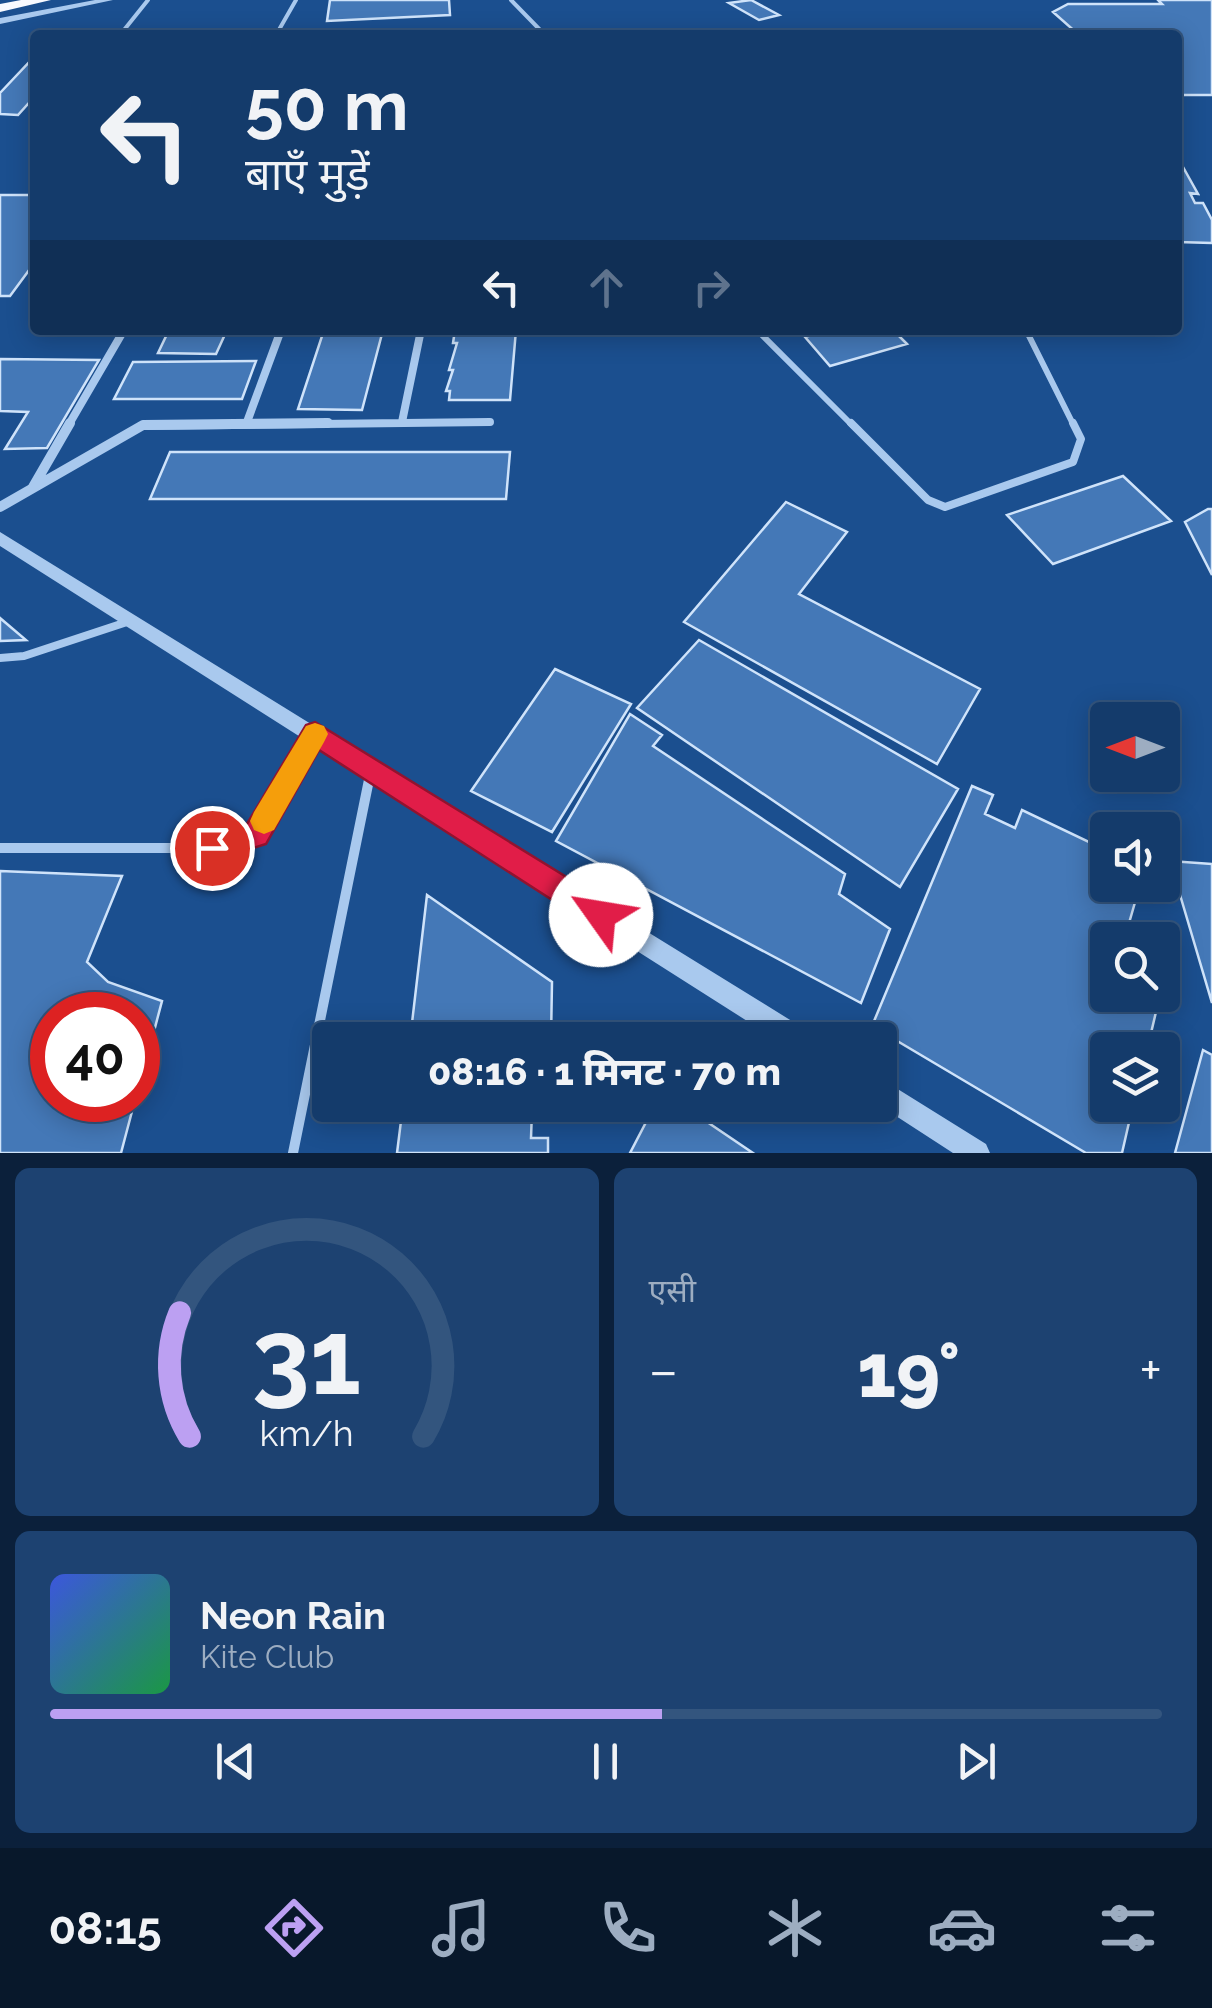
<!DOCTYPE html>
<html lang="hi">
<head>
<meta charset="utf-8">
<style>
	:root { --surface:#143b6b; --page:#1d4271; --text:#f1f3f6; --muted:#9dadc1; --line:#33557e; --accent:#bca0f2 }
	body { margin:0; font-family:Raleway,"Noto Sans Devanagari",sans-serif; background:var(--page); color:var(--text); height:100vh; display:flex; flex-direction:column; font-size:38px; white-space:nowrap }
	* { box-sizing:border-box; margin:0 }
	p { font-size:32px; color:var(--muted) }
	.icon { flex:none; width:55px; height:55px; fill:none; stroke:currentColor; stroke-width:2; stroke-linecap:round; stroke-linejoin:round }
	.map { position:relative; height:1153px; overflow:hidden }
	.drawer { display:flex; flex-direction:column; gap:15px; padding:15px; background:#0b203b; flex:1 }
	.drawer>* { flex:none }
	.top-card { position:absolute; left:30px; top:30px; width:1152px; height:305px; border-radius:10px; box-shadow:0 5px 25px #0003,0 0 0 2px var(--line); background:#143b6b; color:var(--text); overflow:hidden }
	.needle { width:65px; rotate:270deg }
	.tools { position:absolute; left:1090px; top:702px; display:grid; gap:20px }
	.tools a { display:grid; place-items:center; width:90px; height:90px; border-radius:10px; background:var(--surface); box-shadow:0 5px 25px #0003,0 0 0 2px var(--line); font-size:50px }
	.speed { position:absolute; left:30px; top:992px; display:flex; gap:20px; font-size:50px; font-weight:700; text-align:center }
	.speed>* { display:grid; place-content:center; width:130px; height:130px; border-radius:50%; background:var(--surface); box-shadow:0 5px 25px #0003,0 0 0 2px var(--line); line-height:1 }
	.speed .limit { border:15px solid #d22; background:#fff; color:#111 }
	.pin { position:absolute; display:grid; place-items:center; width:85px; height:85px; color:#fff; margin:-42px; border:5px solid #fff; border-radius:50%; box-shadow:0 2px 10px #0007 }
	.me { position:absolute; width:110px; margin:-55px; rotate:302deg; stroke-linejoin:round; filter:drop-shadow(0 0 8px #0008) }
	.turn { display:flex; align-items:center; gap:35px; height:210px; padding:0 50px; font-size:45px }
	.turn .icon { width:130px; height:130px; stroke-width:2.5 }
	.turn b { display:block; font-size:70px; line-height:85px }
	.lanes { display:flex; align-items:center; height:95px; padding:0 50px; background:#0003; justify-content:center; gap:50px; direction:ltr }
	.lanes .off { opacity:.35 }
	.big { font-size:75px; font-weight:800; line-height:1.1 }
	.drawer .tile { flex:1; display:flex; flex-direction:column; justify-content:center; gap:15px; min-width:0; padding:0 35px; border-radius:15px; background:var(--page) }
	.drawer .dial { align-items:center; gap:0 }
	.dial svg { height:260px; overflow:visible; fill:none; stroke:var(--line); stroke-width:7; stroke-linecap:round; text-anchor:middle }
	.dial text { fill:var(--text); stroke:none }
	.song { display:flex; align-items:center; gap:30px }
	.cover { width:120px; height:120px; border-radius:15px; background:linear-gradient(135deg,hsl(230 70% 55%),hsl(140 70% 35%)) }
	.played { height:10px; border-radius:5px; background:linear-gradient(90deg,var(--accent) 55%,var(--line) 55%) }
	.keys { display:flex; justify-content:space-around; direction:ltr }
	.heat { display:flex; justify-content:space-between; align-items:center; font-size:55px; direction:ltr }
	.drawer .tiles { flex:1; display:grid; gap:15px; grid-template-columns:1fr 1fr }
	.tile:last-child { grid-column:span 2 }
	.trip { position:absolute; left:312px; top:1022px; width:585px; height:100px; border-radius:10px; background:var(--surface); box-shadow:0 5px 25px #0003,0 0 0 2px var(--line); font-weight:800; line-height:100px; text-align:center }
	.menu { display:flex; height:160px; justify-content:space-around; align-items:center; background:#08182b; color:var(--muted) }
	.menu .icon { width:70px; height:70px }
	.menu .active { color:var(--accent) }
	.menu b { font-size:45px; color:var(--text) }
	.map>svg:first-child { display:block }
	.building { fill:#4478b7; stroke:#cfe3fa; stroke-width:2.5 }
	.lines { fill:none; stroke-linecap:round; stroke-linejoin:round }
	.service-far3 { stroke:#a9c9ee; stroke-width:4 }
	.service-far2 { stroke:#a9c9ee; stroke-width:6 }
	.service-far1 { stroke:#a9c9ee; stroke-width:8 }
	.service { stroke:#a9c9ee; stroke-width:10 }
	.minor-far1 { stroke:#a9c9ee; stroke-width:8 }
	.minor { stroke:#a9c9ee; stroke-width:10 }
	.tertiary { fill:#a9c9ee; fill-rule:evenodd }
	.trunk { fill:#f8faff; fill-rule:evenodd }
	.route { fill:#e11d48; stroke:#92132f; stroke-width:2.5 }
	.slow { fill:#f59e0b }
</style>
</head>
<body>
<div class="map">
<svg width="1212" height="1153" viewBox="0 0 1212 1153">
	<rect width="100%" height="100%" fill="#1b4f8f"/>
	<path class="building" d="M330,0H449L450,15L327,21Z
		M751,0L779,15L759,20L729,3Z
		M1158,0H1212V95H1178V35H1079L1053,12L1068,4H1162Z
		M35,56V96L18,115L0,114V93Z
		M1178,158L1198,194L1190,193L1195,203H1203L1212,220V243L1178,242Z
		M0,195H35V262L10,296H0Z
		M169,330H227L216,354L158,353Z
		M324,330H383L362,410L298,409Z
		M455,330H516L510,400H449L450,391H446L453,370H449L457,343H453Z
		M831,330H893L907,344L830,366L805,337Z
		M0,359L99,360L47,448L5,449L28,412L0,411Z
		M256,361L242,399H114L133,362Z
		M170,452H510L506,499H150Z
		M1123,476L1171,521L1053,564L1007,515Z
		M786,502L847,532L799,594L980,689L937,764L684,622Z
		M1208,509H1212V575L1185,522Z
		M0,618L26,640L0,641Z
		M699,640L958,789L900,887L637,708Z
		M555,669L631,704L552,832L471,791Z
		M630,714L662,735L653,746L845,874L839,894L890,929L861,1003L556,841Z
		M972,786L993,795L985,814L1015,828L1022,810L1108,851V885H1140L1125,937L1131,940H1108V995H1160L1147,1050H1108V1105H1133L1122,1153H1086L872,1026Z
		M1170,861L1212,864V1003Z
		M0,871L122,876L87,962L108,982L162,1001L138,1092V1015H52V1100H135L121,1153H0Z
		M427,895L552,982L551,1040H410Z
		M1203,1050L1212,1055V1153H1175Z
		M403,1105H550V1110L532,1111L531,1138H548V1153H397Z
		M655,1105H682L753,1153H630Z"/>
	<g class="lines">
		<path class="service-far3" d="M511,0L545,35
			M120,35L148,0
			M276,35L296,0"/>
		<path class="service-far2" d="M757,330L853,426
			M1026,330L1074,426"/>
		<path class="service-far1" d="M851,423L928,500L945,507L1073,462L1081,439L1073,423
			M0,658L24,656L130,621
			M311,741L313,737"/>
		<path class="service" d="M0,848H211L256,835L312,739
			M293,1153L371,770"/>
		<path class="minor-far1" d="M247,422L281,330
			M402,422L421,330
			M68,426L124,330
			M141,426L490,422"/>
		<path class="minor" d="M33,487L70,423
			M0,507L143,425L328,423"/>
		<path class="tertiary" d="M95,0H113L0,24V18Z
			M0,532L808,1031L811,1040H777L0,546Z
			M880,1078L986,1144L990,1153H953L879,1105Z"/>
		<path class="trunk" d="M21,0H51L0,12V4Z"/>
	</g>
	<path class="route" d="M315,722L612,905L616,915L612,925L601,929L591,925L319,750L266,844L212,861L202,857L197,848L202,838L247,824L306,725Z"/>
	<path class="slow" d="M315,723L324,726L328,734L324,742L274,830L264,834L254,830L250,821L254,812L306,726Z"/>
</svg>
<div class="tools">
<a><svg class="needle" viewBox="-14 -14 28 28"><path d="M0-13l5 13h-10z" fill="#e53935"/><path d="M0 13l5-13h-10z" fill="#9dadc1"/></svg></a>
<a><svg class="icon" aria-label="sound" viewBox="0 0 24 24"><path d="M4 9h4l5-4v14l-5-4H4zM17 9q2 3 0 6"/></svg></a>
<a><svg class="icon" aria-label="search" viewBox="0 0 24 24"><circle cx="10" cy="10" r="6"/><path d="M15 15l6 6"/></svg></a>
<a><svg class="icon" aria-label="layers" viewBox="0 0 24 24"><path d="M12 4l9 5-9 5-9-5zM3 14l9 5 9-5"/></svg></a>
</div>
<div class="speed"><div class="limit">40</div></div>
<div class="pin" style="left:212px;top:848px;background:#d93025"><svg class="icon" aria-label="arrive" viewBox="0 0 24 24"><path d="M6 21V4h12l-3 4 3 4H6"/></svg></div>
<svg class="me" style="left:601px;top:915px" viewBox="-20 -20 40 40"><circle r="19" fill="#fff"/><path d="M0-13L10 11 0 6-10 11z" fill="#e11d48"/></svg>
<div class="trip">08:16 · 1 मिनट · 70 m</div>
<div class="top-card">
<div class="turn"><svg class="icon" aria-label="left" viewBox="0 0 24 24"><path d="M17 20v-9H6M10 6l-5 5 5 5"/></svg><div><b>50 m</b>बाएँ मुड़ें</div></div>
<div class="lanes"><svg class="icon" aria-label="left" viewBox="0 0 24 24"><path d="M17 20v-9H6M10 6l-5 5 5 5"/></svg><svg class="icon off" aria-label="ahead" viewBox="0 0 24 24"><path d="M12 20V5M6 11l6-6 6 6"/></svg><svg class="icon off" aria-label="right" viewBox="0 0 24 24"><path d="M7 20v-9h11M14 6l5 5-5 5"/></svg></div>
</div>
</div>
<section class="drawer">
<div class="tiles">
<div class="tile dial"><svg viewBox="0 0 100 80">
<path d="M14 69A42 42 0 1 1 86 69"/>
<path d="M14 69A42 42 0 0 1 11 31" stroke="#bca0f2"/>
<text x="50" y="56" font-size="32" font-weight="700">31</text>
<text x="50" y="72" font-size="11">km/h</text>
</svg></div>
<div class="tile"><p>एसी</p>
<div class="heat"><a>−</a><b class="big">19°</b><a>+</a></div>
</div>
<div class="tile">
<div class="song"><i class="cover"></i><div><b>Neon Rain</b><p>Kite Club</p></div></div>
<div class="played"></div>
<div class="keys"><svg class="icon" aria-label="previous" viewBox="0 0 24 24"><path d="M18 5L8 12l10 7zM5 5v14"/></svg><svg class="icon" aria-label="pause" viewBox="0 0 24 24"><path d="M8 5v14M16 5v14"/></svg><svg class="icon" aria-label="next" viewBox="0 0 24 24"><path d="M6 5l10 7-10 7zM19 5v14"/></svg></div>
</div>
</div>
</section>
<nav class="menu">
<b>08:15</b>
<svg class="icon active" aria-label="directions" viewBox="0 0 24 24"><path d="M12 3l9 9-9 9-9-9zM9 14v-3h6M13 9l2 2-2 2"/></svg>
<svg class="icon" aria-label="music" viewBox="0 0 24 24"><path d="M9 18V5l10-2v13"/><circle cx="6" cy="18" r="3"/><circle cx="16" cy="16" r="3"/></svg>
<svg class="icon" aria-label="phone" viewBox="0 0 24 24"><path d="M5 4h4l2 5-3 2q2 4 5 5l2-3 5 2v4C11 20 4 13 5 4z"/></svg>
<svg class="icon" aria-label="climate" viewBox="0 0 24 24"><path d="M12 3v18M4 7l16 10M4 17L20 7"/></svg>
<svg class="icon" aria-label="car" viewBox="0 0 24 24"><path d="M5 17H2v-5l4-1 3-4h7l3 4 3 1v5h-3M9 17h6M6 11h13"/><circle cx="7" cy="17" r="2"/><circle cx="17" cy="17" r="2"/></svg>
<svg class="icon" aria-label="filters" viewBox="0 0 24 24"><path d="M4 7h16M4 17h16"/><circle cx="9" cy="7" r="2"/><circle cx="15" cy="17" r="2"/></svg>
</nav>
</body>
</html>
